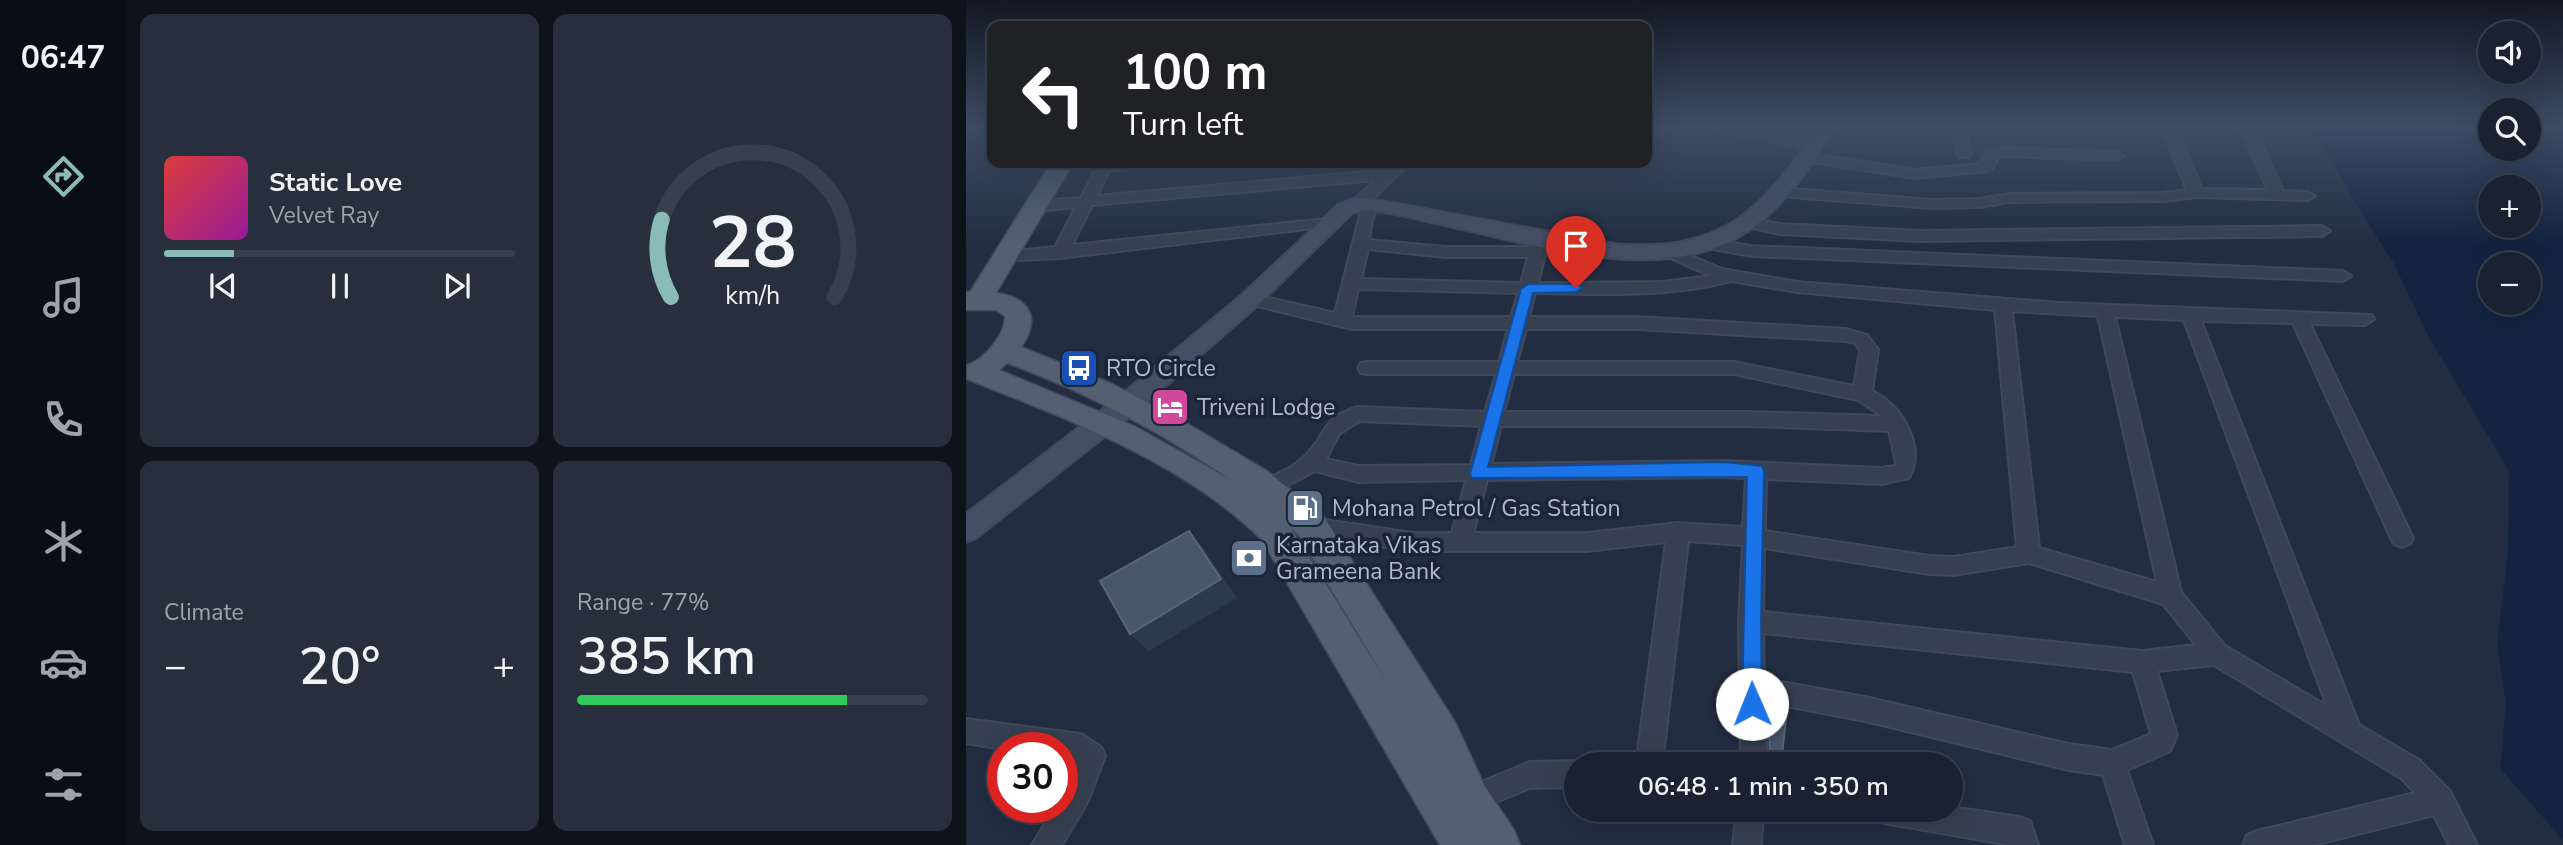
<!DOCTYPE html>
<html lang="en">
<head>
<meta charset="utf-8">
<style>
	:root { --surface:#1a2231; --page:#272f3d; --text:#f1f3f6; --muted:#9fa4ab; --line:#383f4d; --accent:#8bbbb9 }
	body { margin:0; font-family:"Nunito Sans",sans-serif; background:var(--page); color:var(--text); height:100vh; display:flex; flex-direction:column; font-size:26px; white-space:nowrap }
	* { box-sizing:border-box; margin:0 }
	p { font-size:23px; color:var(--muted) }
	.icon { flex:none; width:38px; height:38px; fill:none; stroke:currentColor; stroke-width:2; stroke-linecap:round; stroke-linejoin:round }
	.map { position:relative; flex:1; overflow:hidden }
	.side { display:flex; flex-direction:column; gap:14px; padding:14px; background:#0e131b; width:840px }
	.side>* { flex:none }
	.top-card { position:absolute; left:21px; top:21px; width:665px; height:147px; border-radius:14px; box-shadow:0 7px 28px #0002,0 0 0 2px var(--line); background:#202124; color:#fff; overflow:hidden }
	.tools { position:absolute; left:1512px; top:21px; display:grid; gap:14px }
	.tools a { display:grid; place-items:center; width:63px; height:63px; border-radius:50%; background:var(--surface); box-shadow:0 7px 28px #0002,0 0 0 2px var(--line); font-size:35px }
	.speed { position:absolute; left:21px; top:732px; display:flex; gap:14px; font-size:35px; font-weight:700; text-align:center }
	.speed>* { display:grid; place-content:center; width:91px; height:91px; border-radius:50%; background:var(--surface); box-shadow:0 7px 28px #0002,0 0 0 2px var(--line); line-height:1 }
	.speed .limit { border:10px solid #d22; background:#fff; color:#111 }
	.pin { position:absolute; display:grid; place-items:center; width:60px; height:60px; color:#fff; margin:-72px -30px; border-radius:50% 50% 50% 0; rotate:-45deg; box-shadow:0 0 7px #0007 }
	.pin .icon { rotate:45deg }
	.me { position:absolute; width:77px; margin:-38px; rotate:359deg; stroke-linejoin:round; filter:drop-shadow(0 0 5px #0008) }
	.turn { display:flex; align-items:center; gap:24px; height:147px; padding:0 21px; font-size:32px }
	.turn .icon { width:91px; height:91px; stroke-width:2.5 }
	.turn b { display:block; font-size:49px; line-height:60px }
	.big { font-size:52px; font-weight:600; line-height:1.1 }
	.side .tile { flex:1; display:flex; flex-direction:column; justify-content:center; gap:10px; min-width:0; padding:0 24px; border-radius:14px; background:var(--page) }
	.side .dial { align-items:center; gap:0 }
	.dial svg { height:182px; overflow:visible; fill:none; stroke:var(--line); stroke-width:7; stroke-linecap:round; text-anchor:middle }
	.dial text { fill:var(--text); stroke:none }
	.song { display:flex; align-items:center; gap:21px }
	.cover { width:84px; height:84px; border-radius:10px; background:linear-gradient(135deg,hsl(0 70% 55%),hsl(300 70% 35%)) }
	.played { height:7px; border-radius:4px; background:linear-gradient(90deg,var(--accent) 20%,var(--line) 20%) }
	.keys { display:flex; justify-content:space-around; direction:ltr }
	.heat { display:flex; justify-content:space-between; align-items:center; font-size:38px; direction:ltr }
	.charge { height:10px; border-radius:5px; background:linear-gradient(90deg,#34c759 77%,var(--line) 0) }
	.side .tiles { flex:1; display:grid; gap:14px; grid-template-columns:repeat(2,1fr) }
	.trip { position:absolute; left:598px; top:752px; width:399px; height:70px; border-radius:35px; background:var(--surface); box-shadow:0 7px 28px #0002,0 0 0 2px var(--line); font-weight:600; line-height:70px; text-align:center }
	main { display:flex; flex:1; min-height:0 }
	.dock { display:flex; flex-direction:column; width:126px; justify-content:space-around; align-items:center; background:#0a0e14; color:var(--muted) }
	.dock .icon { width:49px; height:49px }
	.dock .active { color:var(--accent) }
	.dock b { font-size:32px; color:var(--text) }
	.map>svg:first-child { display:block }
	.water { fill:#142440; fill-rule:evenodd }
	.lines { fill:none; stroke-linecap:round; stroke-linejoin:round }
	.street-casing { stroke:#3f4959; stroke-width:4 }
	.secondary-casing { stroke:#3f4959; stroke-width:4 }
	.primary-casing { stroke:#3f4959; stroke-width:3 }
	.street { fill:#364050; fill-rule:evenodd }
	.secondary { fill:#444e64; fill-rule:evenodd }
	.primary { fill:#545f70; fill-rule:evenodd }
	.wall { fill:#3c4a5f }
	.shaded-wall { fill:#2c394e }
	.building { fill:#49566b; stroke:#59667a; stroke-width:2 }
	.route { fill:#1a73e8; stroke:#114b97; stroke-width:2 }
	.labels { text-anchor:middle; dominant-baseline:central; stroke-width:7; stroke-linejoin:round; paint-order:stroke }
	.poi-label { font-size:23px; fill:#b2bbcb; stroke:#1b2535; text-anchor:start }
</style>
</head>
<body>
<main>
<nav class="dock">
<b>06:47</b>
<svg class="icon active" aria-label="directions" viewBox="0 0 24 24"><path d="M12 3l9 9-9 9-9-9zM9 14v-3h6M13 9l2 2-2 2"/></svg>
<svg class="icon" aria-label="music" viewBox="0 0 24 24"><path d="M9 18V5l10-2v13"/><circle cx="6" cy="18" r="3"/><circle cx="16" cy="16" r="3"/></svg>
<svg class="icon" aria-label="phone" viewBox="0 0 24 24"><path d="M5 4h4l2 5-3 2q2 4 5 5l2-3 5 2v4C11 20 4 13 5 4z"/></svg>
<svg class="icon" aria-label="climate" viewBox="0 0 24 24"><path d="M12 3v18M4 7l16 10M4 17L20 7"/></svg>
<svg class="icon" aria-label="car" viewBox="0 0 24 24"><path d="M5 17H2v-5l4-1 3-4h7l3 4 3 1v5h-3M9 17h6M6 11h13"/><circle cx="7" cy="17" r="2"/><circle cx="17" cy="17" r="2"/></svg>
<svg class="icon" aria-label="filters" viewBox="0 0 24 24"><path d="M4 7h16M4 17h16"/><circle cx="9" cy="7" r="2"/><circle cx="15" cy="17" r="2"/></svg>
</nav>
<section class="side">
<div class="tiles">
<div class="tile">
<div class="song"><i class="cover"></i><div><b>Static Love</b><p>Velvet Ray</p></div></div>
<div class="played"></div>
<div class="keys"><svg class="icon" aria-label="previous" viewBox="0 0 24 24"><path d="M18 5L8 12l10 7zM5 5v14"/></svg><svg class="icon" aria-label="pause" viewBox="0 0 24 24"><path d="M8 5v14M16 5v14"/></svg><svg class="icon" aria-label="next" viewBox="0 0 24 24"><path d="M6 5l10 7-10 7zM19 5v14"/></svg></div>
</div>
<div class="tile dial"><svg viewBox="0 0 100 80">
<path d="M14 69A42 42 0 1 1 86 69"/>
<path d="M14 69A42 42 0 0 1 10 35" stroke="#8bbbb9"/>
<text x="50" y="56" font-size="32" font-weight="700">28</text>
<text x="50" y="72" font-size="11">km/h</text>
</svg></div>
<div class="tile"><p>Climate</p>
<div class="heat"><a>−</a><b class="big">20°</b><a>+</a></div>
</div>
<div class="tile"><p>Range · 77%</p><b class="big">385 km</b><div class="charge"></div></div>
</div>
</section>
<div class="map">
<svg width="1597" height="845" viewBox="0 0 1597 845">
	<rect width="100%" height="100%" fill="#222d41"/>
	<path class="water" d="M1346,127H1524V149H1563V127L1597,128V840L1534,768L1540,706L1531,644L1542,552L1543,471L1464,339L1427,262L1396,214L1361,153L1346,135ZM1524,187H1563V226H1524ZM1524,264H1563V303H1524Z"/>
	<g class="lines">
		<g class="street-casing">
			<path id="street" d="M749,127H775L848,142L855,146L848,150L756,131Z
				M986,127H1000L1005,154L1003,157H993L991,154Z
				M1196,127H1210L1236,189L1302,190L1278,136L1269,127H1284L1291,134L1317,191L1342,192L1349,196L1342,200L1230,197L1198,201L1043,202L1014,207L966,208L814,196L807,192L814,188L966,200L1014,199L1043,194L1198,193L1221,190Z
				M1036,148L1150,152L1157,156L1150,160L1036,156L1031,158L1027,168L1021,171L949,178L840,161L833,157L840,153L949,170L1013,164L1020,152Z
				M133,163H178L171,167L143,171L131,196L421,170L429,163H444L404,201L412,205L406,220L403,240L479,247H565L569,236H581L583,239L572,283L696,282L745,276L695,254L693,251L695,248L701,246L756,269L831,282L1094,303L1405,315L1408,319L1399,325L1344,324L1447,538L1444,544L1436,547L1428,544L1425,538L1327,323L1235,321L1393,725L1453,760L1484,791L1511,845H1483L1468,815L1347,845H1277L1281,835L1291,831L1449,793L1435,778L1248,665L1191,671L1211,735L1204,751L1161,770L1187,845H1159L1137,775L1103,770L899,721L799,702L801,765H775L773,621L777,545L722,541L696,765H670L700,542L621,551H446L346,536L338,533L335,527L338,521L346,518L446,533H486L500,480L392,482L349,471L301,496L294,494L291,488L294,482C309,475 325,469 337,458C363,435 351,420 392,407L519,412L530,374H401L395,373L392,368L395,363L401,362H533L542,329H386L279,303L277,299L285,294L369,313L396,207H386L384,204L410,180L126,205L106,245L370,218L373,221L365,226L94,258L33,261L31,257L33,253L39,252L89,247L110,207L71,211L63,206L71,201L115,198ZM402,249L479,257H562L555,283L395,279ZM765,281L831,292L1029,310L1051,547L988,557L963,556L799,531L800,479L915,484L943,478C960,446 936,405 906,391L912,350L901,335L880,329L670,317H563L569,293C634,294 701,298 765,281ZM392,289L552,293L545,317H386ZM1046,311L1132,316L1191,582L1073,548ZM1149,317L1218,320L1361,706L1259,646L1215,592ZM560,329H670L880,341L889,343L894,351L888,386L768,362H551ZM548,374H768L892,400L916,416L783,412H538ZM393,421L515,426L505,465L392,466L360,459L373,434ZM535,426H783L923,431L930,462L929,466L915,468L757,461L525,464ZM757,477L780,478L777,527L712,523L621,533H507L521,480ZM798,548L963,574L988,575L1063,563L1197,604L1230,645L1176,651L797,612ZM797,633L1167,672L1185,734L1146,750L1103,744L899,697L798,679Z
				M779,217L814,224L953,231L1356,226L1364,231L1356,236L953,241L814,234L774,225L771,222Z
				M741,239L786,246L1377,271L1385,276L1377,281L786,256L735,247L733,244Z
				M0,719L115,734L135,747L139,756L122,801L96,845H66L89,807H96V795L112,761L96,757V747L37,749L0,743Z
				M611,761L620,765H611V787L564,788L503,813L494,809L490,800L494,791L564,762Z
				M985,807L1054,817L1064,821L1072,845H1044L918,823L909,819L905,810H985Z
				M771,810H797L795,845H767Z"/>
		</g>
		<g class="secondary-casing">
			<path id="secondary" d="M851,127H869C846,164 821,203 785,229C699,291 563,242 470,223C449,219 405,205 386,213L293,304L172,410L10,538L0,542V514L154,396L277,294L372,205L391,198L404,199L648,244C754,253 796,213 851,127Z"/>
		</g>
		<g class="primary-casing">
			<path id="primary" d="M85,163H107L30,293C63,297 76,318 55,347L146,384L215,420L301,471L358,517L489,722L518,785L548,830L554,845H474L296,540C219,463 101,419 1,379V365C18,360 40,334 39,316L30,310H0V292H4ZM41,363C120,392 195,432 265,480L170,427L33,370ZM323,525L334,537L428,694Z"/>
		</g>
		<use href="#street" class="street"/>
		<use href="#secondary" class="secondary"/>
		<use href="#primary" class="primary"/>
	</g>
	<path class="wall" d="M822,700L816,763L804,761L802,705Z"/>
	<path class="shaded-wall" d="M223,531L239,550L271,598L183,651L164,634Z"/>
	<path class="building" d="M223,531L255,579L164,634L134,581Z
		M805,697L822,700L816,755L804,753L802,705H804Z"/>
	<linearGradient id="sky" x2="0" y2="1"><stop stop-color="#131924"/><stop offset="0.52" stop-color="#3e4c65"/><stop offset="1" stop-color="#3e4c65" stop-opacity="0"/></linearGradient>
	<rect width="1597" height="245" fill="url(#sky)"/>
	<path class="route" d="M562,284H610L617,288L610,292L567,293L522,467L757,462L796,466L798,471L795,621L796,704L793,711L786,713L779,711L776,704L781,477L506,478L504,474L555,289Z"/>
	<defs>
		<g id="bus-square" transform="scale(2.0125)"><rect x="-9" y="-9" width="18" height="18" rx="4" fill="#1a4fb4" stroke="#1b2535"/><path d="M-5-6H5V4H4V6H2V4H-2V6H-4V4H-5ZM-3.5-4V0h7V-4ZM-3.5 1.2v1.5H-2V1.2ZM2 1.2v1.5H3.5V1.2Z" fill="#fff"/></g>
		<g id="hotel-square" transform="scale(2.0125)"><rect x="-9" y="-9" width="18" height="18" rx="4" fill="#d1479c" stroke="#1b2535"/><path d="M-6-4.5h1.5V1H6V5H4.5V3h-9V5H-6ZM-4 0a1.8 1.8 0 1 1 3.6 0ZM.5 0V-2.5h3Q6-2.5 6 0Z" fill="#fff"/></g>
		<g id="fuel-square" transform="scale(2.0125)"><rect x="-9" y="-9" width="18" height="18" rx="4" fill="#5c6f8a" stroke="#1b2535"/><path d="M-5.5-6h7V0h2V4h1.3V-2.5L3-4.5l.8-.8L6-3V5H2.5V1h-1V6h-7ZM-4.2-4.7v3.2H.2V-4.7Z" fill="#fff"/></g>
		<g id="bank-square" transform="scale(2.0125)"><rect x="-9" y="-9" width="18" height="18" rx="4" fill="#5c6f8a" stroke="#1b2535"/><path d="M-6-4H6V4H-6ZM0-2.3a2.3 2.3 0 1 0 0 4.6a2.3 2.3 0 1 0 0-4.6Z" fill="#fff"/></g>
	</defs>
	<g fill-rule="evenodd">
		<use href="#bus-square" x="113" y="368"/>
		<use href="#hotel-square" x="204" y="407"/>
		<use href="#fuel-square" x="339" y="508"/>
		<use href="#bank-square" x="283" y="558"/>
	</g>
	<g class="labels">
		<g class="poi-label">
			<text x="140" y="368">RTO Circle</text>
			<text x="231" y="407">Triveni Lodge</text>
			<text x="366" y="508">Mohana Petrol / Gas Station</text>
			<text x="310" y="545">Karnataka Vikas<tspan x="310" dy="26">Grameena Bank</tspan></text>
		</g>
	</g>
</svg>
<div class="tools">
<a><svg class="icon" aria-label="sound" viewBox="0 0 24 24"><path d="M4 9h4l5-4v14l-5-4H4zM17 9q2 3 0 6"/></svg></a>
<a><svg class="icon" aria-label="search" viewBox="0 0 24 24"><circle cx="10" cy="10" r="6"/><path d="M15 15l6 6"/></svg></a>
<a>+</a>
<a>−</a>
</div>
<div class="speed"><div class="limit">30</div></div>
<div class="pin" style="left:610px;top:288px;background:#d93025"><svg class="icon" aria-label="arrive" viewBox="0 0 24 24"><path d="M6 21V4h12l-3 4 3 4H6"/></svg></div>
<svg class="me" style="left:786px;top:704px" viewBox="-20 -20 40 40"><circle r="19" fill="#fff"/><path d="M0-13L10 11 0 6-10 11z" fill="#1a73e8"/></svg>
<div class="trip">06:48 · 1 min · 350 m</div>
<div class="top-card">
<div class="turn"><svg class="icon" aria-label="left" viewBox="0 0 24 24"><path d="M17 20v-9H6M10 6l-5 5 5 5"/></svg><div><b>100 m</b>Turn left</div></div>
</div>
</div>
</main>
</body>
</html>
